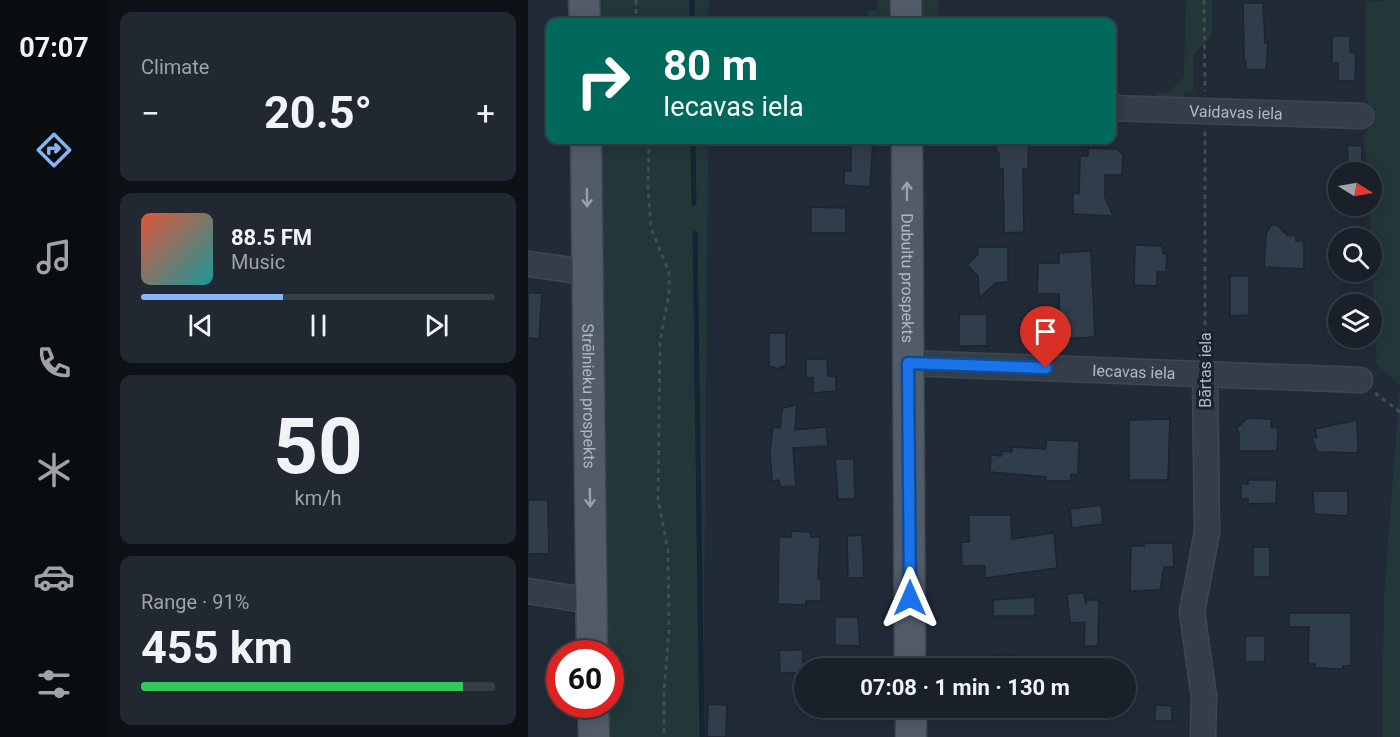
<!DOCTYPE html>
<html lang="en">
<head>
<meta charset="utf-8">
<style>
	:root { --surface:#192029; --page:#222831; --text:#f1f3f6; --muted:#9fa3a8; --line:#373e46; --accent:#84b4f4 }
	body { margin:0; font-family:Roboto,sans-serif; background:var(--page); color:var(--text); height:100vh; display:flex; flex-direction:column; font-size:22px; white-space:nowrap }
	* { box-sizing:border-box; margin:0 }
	p { font-size:20px; color:var(--muted) }
	.icon { flex:none; width:33px; height:33px; fill:none; stroke:currentColor; stroke-width:2; stroke-linecap:round; stroke-linejoin:round }
	.map { position:relative; flex:1; overflow:hidden }
	.panel { display:flex; flex-direction:column; gap:12px; padding:12px; background:#0e1217; width:420px }
	.panel>* { flex:none }
	.banner { position:absolute; left:18px; top:18px; width:570px; height:126px; border-radius:12px; box-shadow:0 3px 15px #0003,0 0 0 2px var(--line); background:#00695c; color:#fff; overflow:hidden }
	.needle { width:39px; rotate:101deg }
	.tools { position:absolute; left:800px; top:162px; display:grid; gap:12px }
	.tools a { display:grid; place-items:center; width:54px; height:54px; border-radius:50%; background:var(--surface); box-shadow:0 3px 15px #0003,0 0 0 2px var(--line); font-size:30px }
	.speed { position:absolute; left:18px; top:640px; display:flex; gap:12px; font-size:30px; font-weight:700; text-align:center }
	.speed>* { display:grid; place-content:center; width:78px; height:78px; border-radius:50%; background:var(--surface); box-shadow:0 3px 15px #0003,0 0 0 2px var(--line); line-height:1 }
	.speed .limit { border:9px solid #d22; background:#fff; color:#111 }
	.pin { position:absolute; display:grid; place-items:center; width:51px; height:51px; color:#fff; margin:-62px -26px; border-radius:50% 50% 50% 0; rotate:-45deg; box-shadow:0 0 6px #0007 }
	.pin .icon { rotate:45deg }
	.me { position:absolute; width:66px; margin:-33px; rotate:0deg; stroke-linejoin:round; filter:drop-shadow(0 0 4px #0008) }
	.turn { display:flex; align-items:center; gap:21px; height:126px; padding:0 18px; font-size:27px }
	.turn .icon { width:78px; height:78px; stroke-width:2.5 }
	.turn b { display:block; font-size:42px; line-height:51px }
	.big { font-size:45px; font-weight:700; line-height:1.1 }
	.panel .card { flex:1; display:flex; flex-direction:column; justify-content:center; gap:9px; min-width:0; padding:0 21px; border-radius:12px; background:var(--page) }
	.panel .dial { align-items:center; gap:0 }
	.dial b { font-size:78px; line-height:1 }
	.song { display:flex; align-items:center; gap:18px }
	.cover { width:72px; height:72px; border-radius:9px; background:linear-gradient(135deg,hsl(10 70% 55%),hsl(180 70% 35%)) }
	.played { height:6px; border-radius:3px; background:linear-gradient(90deg,var(--accent) 40%,var(--line) 40%) }
	.keys { display:flex; justify-content:space-around; direction:ltr }
	.heat { display:flex; justify-content:space-between; align-items:center; font-size:33px; direction:ltr }
	.charge { height:9px; border-radius:4px; background:linear-gradient(90deg,#34c759 91%,var(--line) 0) }
	.trip { position:absolute; left:266px; top:658px; width:342px; height:60px; border-radius:30px; background:var(--surface); box-shadow:0 3px 15px #0003,0 0 0 2px var(--line); font-weight:700; line-height:60px; text-align:center }
	main { display:flex; flex:1; min-height:0 }
	.tab-bar { display:flex; flex-direction:column; width:108px; justify-content:space-around; align-items:center; background:#0a0d10; color:var(--muted) }
	.tab-bar .icon { width:42px; height:42px }
	.tab-bar .active { color:var(--accent) }
	.tab-bar b { font-size:27px; color:var(--text) }
	.map>svg:first-child { display:block }
	.green { fill:#233738 }
	.lines { fill:none; stroke-linecap:round; stroke-linejoin:round }
	.stream { stroke:#152334; stroke-width:5 }
	.building { fill:#303d4b; stroke:#1c242e; stroke-width:1.5 }
	.minor-casing { stroke:#3e4651; stroke-width:27 }
	.major-casing { stroke:#3e4651; stroke-width:33 }
	.path { stroke:#3c5051; stroke-width:3; stroke-dasharray:4.5 4.5; stroke-linecap:butt }
	.minor { stroke:#343d48; stroke-width:24 }
	.major { stroke:#525c68; stroke-width:30 }
	.oneway { stroke:#98a1ad }
	.route-casing { stroke:#114b97; stroke-width:15 }
	.route { stroke:#1a73e8; stroke-width:10 }
	.labels { text-anchor:middle; dominant-baseline:central; stroke-width:6; stroke-linejoin:round; paint-order:stroke }
	.street-label { font-size:16px; fill:#afb8c4; stroke:#1a222c }
</style>
</head>
<body>
<main>
<nav class="tab-bar">
<b>07:07</b>
<svg class="icon active" aria-label="directions" viewBox="0 0 24 24"><path d="M12 3l9 9-9 9-9-9zM9 14v-3h6M13 9l2 2-2 2"/></svg>
<svg class="icon" aria-label="music" viewBox="0 0 24 24"><path d="M9 18V5l10-2v13"/><circle cx="6" cy="18" r="3"/><circle cx="16" cy="16" r="3"/></svg>
<svg class="icon" aria-label="phone" viewBox="0 0 24 24"><path d="M5 4h4l2 5-3 2q2 4 5 5l2-3 5 2v4C11 20 4 13 5 4z"/></svg>
<svg class="icon" aria-label="climate" viewBox="0 0 24 24"><path d="M12 3v18M4 7l16 10M4 17L20 7"/></svg>
<svg class="icon" aria-label="car" viewBox="0 0 24 24"><path d="M5 17H2v-5l4-1 3-4h7l3 4 3 1v5h-3M9 17h6M6 11h13"/><circle cx="7" cy="17" r="2"/><circle cx="17" cy="17" r="2"/></svg>
<svg class="icon" aria-label="filters" viewBox="0 0 24 24"><path d="M4 7h16M4 17h16"/><circle cx="9" cy="7" r="2"/><circle cx="15" cy="17" r="2"/></svg>
</nav>
<section class="panel">
<div class="card"><p>Climate</p>
<div class="heat"><a>−</a><b class="big">20.5°</b><a>+</a></div>
</div>
<div class="card">
<div class="song"><i class="cover"></i><div><b>88.5 FM</b><p>Music</p></div></div>
<div class="played"></div>
<div class="keys"><svg class="icon" aria-label="previous" viewBox="0 0 24 24"><path d="M18 5L8 12l10 7zM5 5v14"/></svg><svg class="icon" aria-label="pause" viewBox="0 0 24 24"><path d="M8 5v14M16 5v14"/></svg><svg class="icon" aria-label="next" viewBox="0 0 24 24"><path d="M6 5l10 7-10 7zM19 5v14"/></svg></div>
</div>
<div class="card dial"><b>50</b><p>km/h</p></div>
<div class="card"><p>Range · 91%</p><b class="big">455 km</b><div class="charge"></div></div>
</section>
<div class="map">
<svg width="872" height="737" viewBox="0 0 872 737">
	<rect width="100%" height="100%" fill="#212b37"/>
	<path class="green" d="M64,0H181L180,22H65Z
		M349,0H366L367,22H340V10H349Z
		M387,0H410V22H387Z
		M658,0H684V35L666,55L665,92L657,93L648,101L628,100V93H640L656,77Z
		M872,0V737H854L856,597L872,385L849,365L841,206H843V172H839L836,134C847,122 847,111 838,98V1Z
		M67,140H180L175,737H75V705H82V654H74Z"/>
	<g class="lines">
		<path class="stream" d="M164,0V22
			M165,140L166,203
			M167,233L174,737"/>
	</g>
	<path class="building" d="M715,3H735L737,43H740L738,70H718V61H716Z
		M804,36H822V52L828,53L827,81H810V63H804Z
		M323,140H345L342,187L316,185V171H323Z
		M474,140H501L500,169H495L496,232L476,233L475,169H471V154L467,148Z
		M819,145L834,146V162H820Z
		M560,148L589,149L595,154L594,175H577V197L585,216L545,214V193L551,194L552,156H560Z
		M283,207L318,208V233H283Z
		M743,225H749L759,235L768,236V241H776V269L736,267L738,234Z
		M607,245L635,246V254H639L638,272H629V286L606,285Z
		M450,247H480V282L468,283L451,298L450,276L439,265L450,254Z
		M563,251L567,337L532,339L531,294H509L510,263H531V253Z
		M702,276H721V315L702,316Z
		M0,293H14L11,339L0,338Z
		M431,314H459V346H431Z
		M241,333H258V365L250,369L241,366Z
		M278,359H299L300,376H308V391L285,393V378H278Z
		M269,405L267,430L298,427L300,446L265,448L268,486L252,487L251,480L244,481L242,451L245,427L252,428L254,408Z
		M719,418L743,419V427L750,428L749,451H711V433L708,429Z
		M642,419L640,480H601V420Z
		M829,420L830,453L789,452L784,438L789,437L787,429Z
		M518,440L551,441L550,475L543,474V481H518V477L462,472L463,455L473,456L474,451L484,452V447L518,449Z
		M307,459H326L327,499H310Z
		M720,480H749L748,503L720,504V499H713V484H720Z
		M785,491H820V516L786,514Z
		M0,500H20L21,554H0Z
		M573,505L575,524L544,528L542,509Z
		M441,515H483L484,539L526,533L529,568L457,578V566H434L433,542H441Z
		M263,531L283,532V537H292L290,579H293V601H278V605L250,604L251,537H263Z
		M334,535L336,578H320L319,536Z
		M616,543H645L646,567H636L632,590L602,591L603,546H616Z
		M725,547H742V577H725Z
		M556,593L558,605V600H571L570,646H556L557,622L542,623L539,594Z
		M507,597V616H465V600Z
		M761,613H823V666H815V669L787,668V664H780L781,627H761Z
		M307,617H330L332,646L307,645Z
		M717,636H737V662H717Z
		M251,650H275V673H252Z
		M466,655H485V669H466Z
		M180,704L199,705L198,737H179Z
		M627,705L644,706V721H627Z"/>
	<g class="lines">
		<g class="minor-casing">
			<g id="minor">
				<path id="s1" d="M584,108L833,116"/>
				<path d="M0,264L59,272"/>
				<path id="s2" d="M380,363L832,380"/>
				<path d="M0,591L63,601"/>
				<path d="M675,737L676,697L664,612L679,532L677,375"/>
			</g>
		</g>
		<g class="major-casing">
			<g id="major">
				<path d="M56,0L57,22"/>
				<path d="M378,0V22"/>
				<path id="s3" d="M58,140L64,654"/>
				<path id="s4" d="M379,140L382,669"/>
				<path d="M65,705L66,737"/>
				<path d="M383,708V737"/>
			</g>
		</g>
		<path class="path" d="M108,0V22
			M676,0L677,91
			M121,140L120,187L123,228L141,272V294L132,341L130,499L140,551L141,631L136,691V737
			M677,352V131
			M847,393L872,412"/>
		<use href="#minor" class="minor"/>
		<use href="#major" class="major"/>
	</g>
	<defs><path id="oneway-shaft" d="M-6 0H5M1.5-3L5.5 0L1.5 3" fill="none" stroke-width="1.6" stroke-linecap="round" stroke-linejoin="round" transform="scale(1.5)"/></defs>
	<g class="oneway">
		<use href="#oneway-shaft" transform="translate(379 191) rotate(-90)"/>
		<use href="#oneway-shaft" transform="translate(59 198) rotate(89)"/>
		<use href="#oneway-shaft" transform="translate(62 498) rotate(89)"/>
	</g>
	<g class="lines">
		<g class="route-casing">
			<path id="route" d="M382,598L380,363L518,368"/>
		</g>
		<use href="#route" class="route"/>
	</g>
	<g class="labels">
		<g class="street-label">
			<text stroke="none"><textPath href="#s1" startOffset="124">Vaidavas iela</textPath></text>
			<text stroke="none"><textPath href="#s4" startOffset="138">Dubultu prospekts</textPath></text>
			<text transform="translate(677 370) rotate(-90)">Bārtas iela</text>
			<text stroke="none"><textPath href="#s2" startOffset="226">Iecavas iela</textPath></text>
			<text stroke="none"><textPath href="#s3" startOffset="256">Strēlnieku prospekts</textPath></text>
		</g>
	</g>
</svg>
<div class="tools">
<a><svg class="needle" viewBox="-14 -14 28 28"><path d="M0-13l5 13h-10z" fill="#e53935"/><path d="M0 13l5-13h-10z" fill="#9fa3a8"/></svg></a>
<a><svg class="icon" aria-label="search" viewBox="0 0 24 24"><circle cx="10" cy="10" r="6"/><path d="M15 15l6 6"/></svg></a>
<a><svg class="icon" aria-label="layers" viewBox="0 0 24 24"><path d="M12 4l9 5-9 5-9-5zM3 14l9 5 9-5"/></svg></a>
</div>
<div class="speed"><div class="limit">60</div></div>
<div class="pin" style="left:518px;top:368px;background:#d93025"><svg class="icon" aria-label="arrive" viewBox="0 0 24 24"><path d="M6 21V4h12l-3 4 3 4H6"/></svg></div>
<svg class="me" style="left:382px;top:598px" viewBox="-20 -20 40 40"><path d="M0-17L14 15 0 8-14 15z" fill="#1a73e8" stroke="#fff" stroke-width="4"/></svg>
<div class="trip">07:08 · 1 min · 130 m</div>
<div class="banner">
<div class="turn"><svg class="icon" aria-label="right" viewBox="0 0 24 24"><path d="M7 20v-9h11M14 6l5 5-5 5"/></svg><div><b>80 m</b>Iecavas iela</div></div>
</div>
</div>
</main>
</body>
</html>
